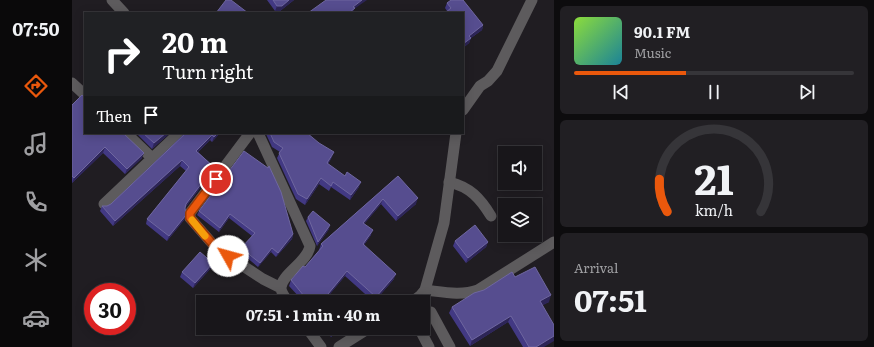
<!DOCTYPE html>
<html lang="en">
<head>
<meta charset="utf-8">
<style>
	:root { --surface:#18161a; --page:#211f23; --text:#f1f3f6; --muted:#9f9fa2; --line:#363539; --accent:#ea580c }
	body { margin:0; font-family:Literata,serif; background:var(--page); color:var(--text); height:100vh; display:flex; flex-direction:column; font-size:15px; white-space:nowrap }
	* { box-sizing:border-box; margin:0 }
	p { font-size:13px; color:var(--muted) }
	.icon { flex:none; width:22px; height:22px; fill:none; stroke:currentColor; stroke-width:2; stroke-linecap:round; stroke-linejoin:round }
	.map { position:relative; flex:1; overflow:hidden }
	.panel { display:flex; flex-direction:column; gap:6px; padding:6px; background:#0d0c0e; width:320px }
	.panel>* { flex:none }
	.guide { position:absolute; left:12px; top:12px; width:380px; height:122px; border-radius:0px; box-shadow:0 2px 10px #0003,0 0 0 1px var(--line); background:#202124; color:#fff; overflow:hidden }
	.tools { position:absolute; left:426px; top:146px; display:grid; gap:8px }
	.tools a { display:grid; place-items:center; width:44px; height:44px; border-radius:0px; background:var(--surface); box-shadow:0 2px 10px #0003,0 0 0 1px var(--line); font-size:20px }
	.speed { position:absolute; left:12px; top:283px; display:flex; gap:8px; font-size:20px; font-weight:700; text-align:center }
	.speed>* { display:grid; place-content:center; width:52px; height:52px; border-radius:50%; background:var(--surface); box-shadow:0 2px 10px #0003,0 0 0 1px var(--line); line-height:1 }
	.speed .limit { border:6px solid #d22; background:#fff; color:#111 }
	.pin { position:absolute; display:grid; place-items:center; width:34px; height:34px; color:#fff; margin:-17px; border:2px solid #fff; border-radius:50%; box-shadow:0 1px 4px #0007 }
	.me { position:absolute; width:44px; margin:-22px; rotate:308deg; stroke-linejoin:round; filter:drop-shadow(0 0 3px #0008) }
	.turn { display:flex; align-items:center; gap:14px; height:84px; padding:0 12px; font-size:18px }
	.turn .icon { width:52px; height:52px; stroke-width:2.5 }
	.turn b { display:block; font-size:28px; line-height:34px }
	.then { display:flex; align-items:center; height:38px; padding:0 12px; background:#0003; gap:8px; font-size:15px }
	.big { font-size:30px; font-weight:700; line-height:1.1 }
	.panel .tile { flex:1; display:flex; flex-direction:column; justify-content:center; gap:6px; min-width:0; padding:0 14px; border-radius:6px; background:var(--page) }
	.panel .dial { align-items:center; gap:0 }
	.dial svg { height:104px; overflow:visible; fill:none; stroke:var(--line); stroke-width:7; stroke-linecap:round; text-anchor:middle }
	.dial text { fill:var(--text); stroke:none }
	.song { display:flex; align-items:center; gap:12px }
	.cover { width:48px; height:48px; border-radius:6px; background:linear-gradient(135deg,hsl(90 70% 55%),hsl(190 70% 35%)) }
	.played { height:4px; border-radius:2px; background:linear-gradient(90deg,var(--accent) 40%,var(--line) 40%) }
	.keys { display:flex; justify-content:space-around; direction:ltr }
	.trip { position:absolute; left:124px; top:295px; width:234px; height:40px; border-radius:0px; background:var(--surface); box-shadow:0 2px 10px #0003,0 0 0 1px var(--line); font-weight:700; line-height:40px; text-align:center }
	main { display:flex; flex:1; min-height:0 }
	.tabs { display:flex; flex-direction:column; width:72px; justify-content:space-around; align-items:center; background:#0a090a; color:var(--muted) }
	.tabs .icon { width:28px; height:28px }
	.tabs .selected { color:var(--accent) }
	.tabs b { font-size:18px; color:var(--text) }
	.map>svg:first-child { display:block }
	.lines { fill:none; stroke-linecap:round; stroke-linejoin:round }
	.minor { stroke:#5d5b5d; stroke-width:11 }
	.tertiary { stroke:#5d5b5d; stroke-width:11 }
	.wall { fill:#423983 }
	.shaded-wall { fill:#2d2557 }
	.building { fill:#564d8f; stroke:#6f67a0 }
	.route-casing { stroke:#983908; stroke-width:10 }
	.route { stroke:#ea580c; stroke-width:7 }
	.slow { stroke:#f59e0b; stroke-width:7 }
</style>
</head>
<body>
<main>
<nav class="tabs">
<b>07:50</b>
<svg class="icon selected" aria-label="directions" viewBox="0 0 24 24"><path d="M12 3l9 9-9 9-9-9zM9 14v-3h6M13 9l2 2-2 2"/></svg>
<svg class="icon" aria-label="music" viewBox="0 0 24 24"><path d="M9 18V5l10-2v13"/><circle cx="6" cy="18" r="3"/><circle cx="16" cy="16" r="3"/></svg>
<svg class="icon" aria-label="phone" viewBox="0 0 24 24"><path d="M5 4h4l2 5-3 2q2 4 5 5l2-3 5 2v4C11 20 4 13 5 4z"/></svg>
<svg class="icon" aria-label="climate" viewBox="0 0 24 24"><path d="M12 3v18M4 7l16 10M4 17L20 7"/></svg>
<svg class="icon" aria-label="car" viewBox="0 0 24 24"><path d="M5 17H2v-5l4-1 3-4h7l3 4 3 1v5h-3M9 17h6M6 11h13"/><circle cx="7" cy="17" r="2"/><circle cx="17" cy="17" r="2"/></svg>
</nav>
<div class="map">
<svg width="482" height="347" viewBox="0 0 482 347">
	<rect width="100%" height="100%" fill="#201d22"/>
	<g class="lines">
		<path class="minor" d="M40,0L52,13
			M0,83L13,95
			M54,133L80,158
			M178,133L118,213V218L145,249L191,279L209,288
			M186,133L238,246C236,262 209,274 209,288C209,293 214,298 216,302
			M377,182C398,187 408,198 419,216
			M32,204L107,133
			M353,290C371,292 389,296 406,290L482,242
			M359,312L378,347
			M235,328L249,347
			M347,328L357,347"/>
		<path class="tertiary" d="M391,110L408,86L416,81L425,71L460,0
			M340,302L348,296L353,290L372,223L384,133
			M267,347L297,328"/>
	</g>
	<path class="wall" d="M195,0H222L208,11H203Z
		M375,3L411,25L410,30L399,38L397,43L391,48V13L375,11L373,8Z
		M0,105L70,158L53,174L31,153L0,183Z
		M64,133H98L80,149Z
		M113,133H148L140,142L138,140L126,152L142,167L140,172L113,208L114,215L112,220L95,241L74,224L75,219L114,171L108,166L41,226L28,211L30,206H35L39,204Z
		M195,133H235L260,157L256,164L287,187L278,200L259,187L257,191L247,184L233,205L224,199L205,158L208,152L200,147L194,134Z
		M172,151L221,234L220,239L204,257L199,252L186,267L168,252L169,248L180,236L157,218L147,232L125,215L127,211Z
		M326,176L344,204L324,221L309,204L292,224L299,235L292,245L322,279L302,302L273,276L257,295L263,302H227L229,299L217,286L219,280L233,267L248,250H247L249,244Z
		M236,217L257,229L245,246L234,221Z
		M383,241L416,242L414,247L394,263L381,246Z
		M139,268L121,288L108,277L110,272Z
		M443,277L477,302L470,305L472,347H451L436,322L398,346L377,313L380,307L412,290Z
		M252,328H270L259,337Z"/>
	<path class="shaded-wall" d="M217,0H222L208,11H203L205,6Z
		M290,0H295L282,9L281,13H277L281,7Z
		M411,25L410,30L395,41L397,36Z
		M399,38L397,43L391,48V44Z
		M94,133H98L80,149L82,143Z
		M146,133H148L140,142L142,137Z
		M140,135L138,140L122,156L124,151Z
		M33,147L31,153L0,183L2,178Z
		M262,152L260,157L253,168L255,163Z
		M72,153L70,158L53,174L55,169Z
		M110,160L108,166L41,226L43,221Z
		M142,167L140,172L112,209L114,204Z
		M249,178L247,184L233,205L235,199Z
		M289,182L287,187L278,200L279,195Z
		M346,198L344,204L324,221L326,216Z
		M311,199L309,204L289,228L291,223Z
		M158,214L157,218L147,232L148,228Z
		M114,215L112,220L95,241L97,236Z
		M258,225L257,229L245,246L246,242Z
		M301,230L299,235L289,249L291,244Z
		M221,234L220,239L204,257L206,253Z
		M416,242L414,247L394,263L396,258Z
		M200,248L199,252L186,267L188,263Z
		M141,263L139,268L121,288L123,283Z
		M275,271L273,276L254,299L256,294Z
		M324,274L322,279L302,302L304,297Z
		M479,295L477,302L466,308L468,301Z
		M439,316L436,322L398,346L400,340Z
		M266,328H270L259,337L261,332Z
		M482,336V341L472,347H464Z"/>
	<path class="building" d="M154,0H159L176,13H144Z
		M201,0H217L210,6H205Z
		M254,0H290L281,7L283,8L277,13H236Z
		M379,0H391L411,25L397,36L399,38L391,44V13H373L379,8L375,3Z
		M10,95L13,98V133H51L72,153L55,169L33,147L2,178L0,176V105Z
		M71,133H94L82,143Z
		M114,133H146L142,137L140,135L124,151L142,167L114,204L113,208L114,215L97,236L75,219L117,167L110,160L43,221L30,206H35L39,204Z
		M198,133H235L247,143L262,152L255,163L273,176L275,172L289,182L279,195L261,182L259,186L249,178L235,199L226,194L207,153L211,148L202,142Z
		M172,151L196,168L197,166L209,192L221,234L206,253L200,248L188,263L169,248L183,233L158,214L148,228L127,211Z
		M326,176L346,198L326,216L311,199L291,223L301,230L291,244L324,274L304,297L275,271L256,294L263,302H231L228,299L232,296L219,280L231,266L233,267L251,246L249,244Z
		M241,211L258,225L246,242L236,217Z
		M403,225L416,242L396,258L383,241Z
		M128,252L141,263L123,283L110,272Z
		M463,267L479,295L468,301L482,325V336L464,347H457L439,316L400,340L380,307L402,293L412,290L440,272L443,277Z
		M258,328H266L261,332Z"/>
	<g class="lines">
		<g class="route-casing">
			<path id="route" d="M144,179L118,213V218L145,249L156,256"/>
		</g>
		<use href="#route" class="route"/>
		<path class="slow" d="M120,220L133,236"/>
	</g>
</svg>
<div class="tools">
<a><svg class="icon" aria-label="sound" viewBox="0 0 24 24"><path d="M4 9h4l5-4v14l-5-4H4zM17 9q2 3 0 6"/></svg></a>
<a><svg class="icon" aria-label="layers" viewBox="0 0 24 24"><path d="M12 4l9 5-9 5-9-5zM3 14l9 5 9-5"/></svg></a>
</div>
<div class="speed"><div class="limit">30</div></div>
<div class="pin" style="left:144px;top:179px;background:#d93025"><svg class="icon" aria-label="arrive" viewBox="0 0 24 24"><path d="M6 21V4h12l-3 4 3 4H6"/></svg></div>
<svg class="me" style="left:156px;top:256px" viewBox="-20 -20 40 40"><circle r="19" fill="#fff"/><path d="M0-13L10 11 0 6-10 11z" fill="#ea580c"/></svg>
<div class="trip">07:51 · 1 min · 40 m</div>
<div class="guide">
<div class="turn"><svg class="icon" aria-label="right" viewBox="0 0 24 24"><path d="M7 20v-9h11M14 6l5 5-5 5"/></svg><div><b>20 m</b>Turn right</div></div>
<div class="then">Then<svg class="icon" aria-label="arrive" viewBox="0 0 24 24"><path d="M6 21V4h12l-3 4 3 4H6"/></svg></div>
</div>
</div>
<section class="panel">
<div class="tile">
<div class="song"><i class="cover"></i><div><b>90.1 FM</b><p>Music</p></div></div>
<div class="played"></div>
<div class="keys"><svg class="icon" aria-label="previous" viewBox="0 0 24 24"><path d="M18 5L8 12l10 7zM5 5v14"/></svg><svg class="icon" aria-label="pause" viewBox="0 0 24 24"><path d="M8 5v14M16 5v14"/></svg><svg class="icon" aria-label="next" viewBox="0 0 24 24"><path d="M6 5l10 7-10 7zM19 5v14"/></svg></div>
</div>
<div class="tile dial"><svg viewBox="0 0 100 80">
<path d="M14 69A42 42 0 1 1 86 69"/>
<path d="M14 69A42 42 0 0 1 8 44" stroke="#ea580c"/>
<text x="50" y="56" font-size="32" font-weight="700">21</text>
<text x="50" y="72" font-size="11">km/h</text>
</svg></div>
<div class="tile"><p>Arrival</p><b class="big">07:51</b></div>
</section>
</main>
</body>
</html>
